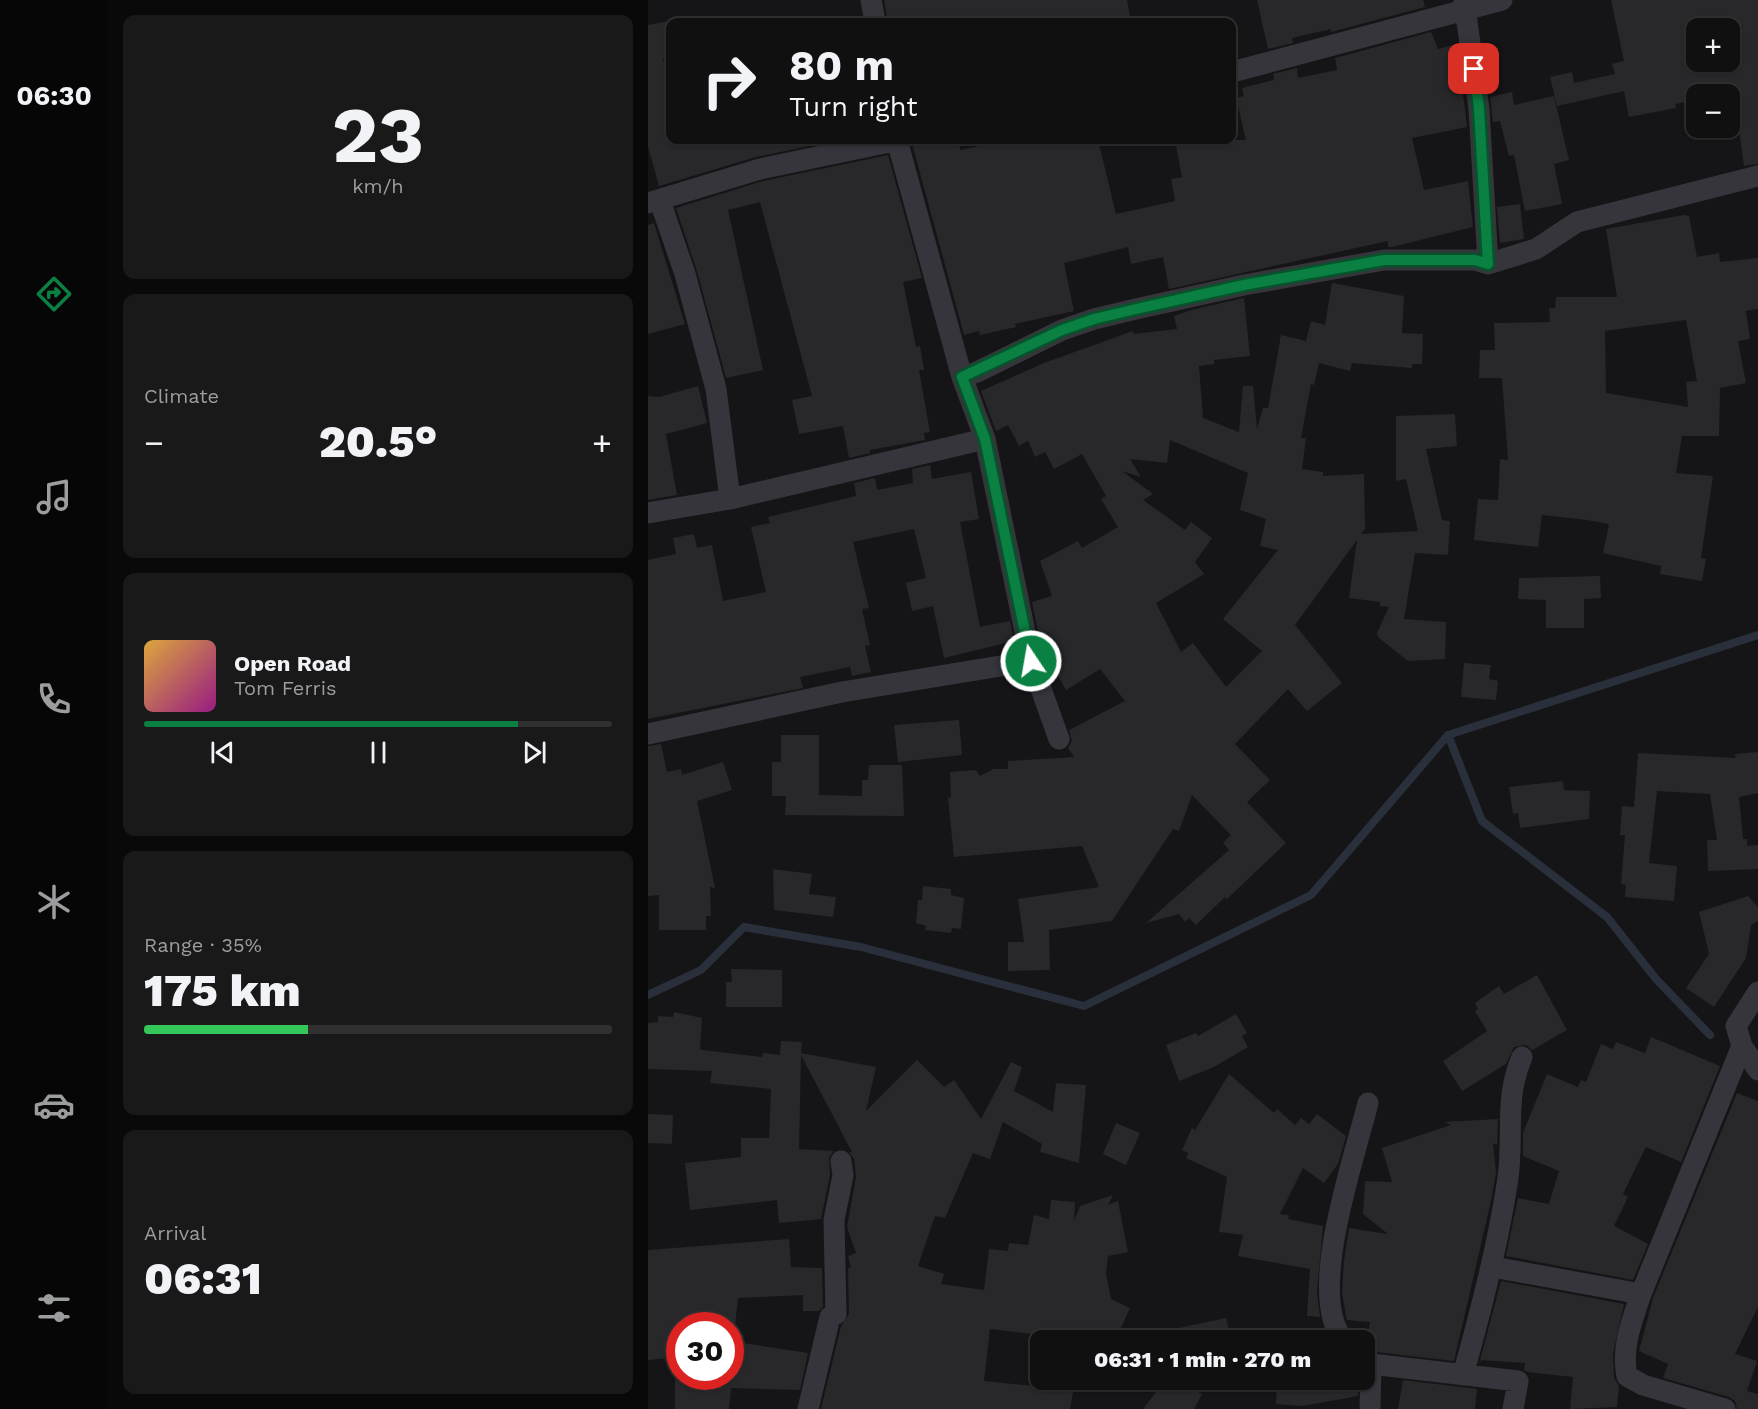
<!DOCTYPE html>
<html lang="en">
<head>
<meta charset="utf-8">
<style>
	:root { --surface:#101011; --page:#19191a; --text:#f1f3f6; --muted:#9c9d9f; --line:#303031; --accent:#0b8043 }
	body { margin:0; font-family:"Work Sans",sans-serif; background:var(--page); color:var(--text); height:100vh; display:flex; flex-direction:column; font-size:22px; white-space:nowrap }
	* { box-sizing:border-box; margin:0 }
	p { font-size:20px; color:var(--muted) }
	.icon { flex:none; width:33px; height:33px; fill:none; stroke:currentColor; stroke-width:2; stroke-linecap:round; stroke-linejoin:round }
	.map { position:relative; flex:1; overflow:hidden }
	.details { display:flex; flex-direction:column; gap:15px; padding:15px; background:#090909; width:540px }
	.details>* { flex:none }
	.hud { position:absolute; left:18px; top:18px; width:570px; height:126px; border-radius:12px; box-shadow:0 2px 4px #0004,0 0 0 2px var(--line); background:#101011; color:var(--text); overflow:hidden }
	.controls { position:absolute; left:1038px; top:18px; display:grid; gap:12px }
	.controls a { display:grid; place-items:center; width:54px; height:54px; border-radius:12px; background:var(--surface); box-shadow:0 2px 4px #0004,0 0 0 2px var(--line); font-size:30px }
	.speed { position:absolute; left:18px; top:1312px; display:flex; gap:12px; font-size:30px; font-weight:700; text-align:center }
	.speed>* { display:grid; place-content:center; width:78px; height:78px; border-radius:50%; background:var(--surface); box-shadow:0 2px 4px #0004,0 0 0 2px var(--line); line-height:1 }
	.speed .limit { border:9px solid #d22; background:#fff; color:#111 }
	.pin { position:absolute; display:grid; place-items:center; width:51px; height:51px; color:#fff; margin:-26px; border-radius:12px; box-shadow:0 3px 9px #0006 }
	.me { position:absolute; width:66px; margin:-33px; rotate:348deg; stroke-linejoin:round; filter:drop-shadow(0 0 4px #0008) }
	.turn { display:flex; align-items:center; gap:21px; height:126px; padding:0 24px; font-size:27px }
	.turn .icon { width:78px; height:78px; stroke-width:2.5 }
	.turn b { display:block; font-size:42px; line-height:51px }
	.big { font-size:45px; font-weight:800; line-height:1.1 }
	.details .card { flex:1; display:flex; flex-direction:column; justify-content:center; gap:9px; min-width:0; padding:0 21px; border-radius:12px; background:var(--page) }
	.details .dial { align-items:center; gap:0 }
	.dial b { font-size:78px; line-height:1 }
	.song { display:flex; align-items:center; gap:18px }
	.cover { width:72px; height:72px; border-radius:9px; background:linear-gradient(135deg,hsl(40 70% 55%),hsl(310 70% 35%)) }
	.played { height:6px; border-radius:3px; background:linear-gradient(90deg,var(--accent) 80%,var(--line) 80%) }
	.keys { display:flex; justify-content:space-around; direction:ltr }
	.heat { display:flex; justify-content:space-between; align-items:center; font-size:33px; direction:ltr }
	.charge { height:9px; border-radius:4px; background:linear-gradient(90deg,#34c759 35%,var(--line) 0) }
	.trip { position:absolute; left:382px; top:1330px; width:345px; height:60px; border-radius:12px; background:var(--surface); box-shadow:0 2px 4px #0004,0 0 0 2px var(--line); font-weight:800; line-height:60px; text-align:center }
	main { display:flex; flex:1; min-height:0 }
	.tab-bar { display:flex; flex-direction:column; width:108px; justify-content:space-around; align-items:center; background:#060607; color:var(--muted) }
	.tab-bar .icon { width:42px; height:42px }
	.tab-bar .current { color:var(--accent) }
	.tab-bar b { font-size:27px; color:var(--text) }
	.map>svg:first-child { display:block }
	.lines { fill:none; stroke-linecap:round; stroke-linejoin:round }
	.stream { stroke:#2a303b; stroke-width:8 }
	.building { fill:#28282b; fill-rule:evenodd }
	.minor { stroke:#36353c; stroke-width:21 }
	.route-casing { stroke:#07532c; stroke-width:15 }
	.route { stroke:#0b8043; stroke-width:10 }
</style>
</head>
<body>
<main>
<nav class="tab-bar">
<b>06:30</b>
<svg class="icon current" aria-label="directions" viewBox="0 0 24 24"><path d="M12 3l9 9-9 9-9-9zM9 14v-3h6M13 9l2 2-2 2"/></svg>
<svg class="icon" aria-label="music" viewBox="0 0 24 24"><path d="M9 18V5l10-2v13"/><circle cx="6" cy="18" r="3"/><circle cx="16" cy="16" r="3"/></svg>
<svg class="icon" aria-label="phone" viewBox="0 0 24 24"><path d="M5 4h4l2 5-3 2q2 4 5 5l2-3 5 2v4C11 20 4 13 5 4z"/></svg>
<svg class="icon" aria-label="climate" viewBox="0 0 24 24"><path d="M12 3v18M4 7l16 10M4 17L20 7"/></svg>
<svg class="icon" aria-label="car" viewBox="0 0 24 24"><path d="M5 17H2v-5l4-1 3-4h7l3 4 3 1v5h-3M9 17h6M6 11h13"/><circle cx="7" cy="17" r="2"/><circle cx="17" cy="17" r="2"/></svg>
<svg class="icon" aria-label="filters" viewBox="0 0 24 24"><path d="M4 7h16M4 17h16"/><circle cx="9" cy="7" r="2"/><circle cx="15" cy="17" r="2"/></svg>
</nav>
<section class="details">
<div class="card dial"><b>23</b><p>km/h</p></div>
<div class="card"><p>Climate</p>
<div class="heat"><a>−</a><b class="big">20.5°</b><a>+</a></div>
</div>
<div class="card">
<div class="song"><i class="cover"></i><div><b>Open Road</b><p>Tom Ferris</p></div></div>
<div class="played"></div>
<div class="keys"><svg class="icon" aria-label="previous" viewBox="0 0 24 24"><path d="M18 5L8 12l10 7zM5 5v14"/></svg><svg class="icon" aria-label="pause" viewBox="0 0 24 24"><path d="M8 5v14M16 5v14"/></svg><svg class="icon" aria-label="next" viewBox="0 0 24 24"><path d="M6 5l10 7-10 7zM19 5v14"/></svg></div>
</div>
<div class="card"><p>Range · 35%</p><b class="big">175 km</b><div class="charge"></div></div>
<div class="card"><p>Arrival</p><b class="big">06:31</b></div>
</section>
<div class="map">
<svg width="1110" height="1409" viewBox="0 0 1110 1409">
	<rect width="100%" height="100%" fill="#151517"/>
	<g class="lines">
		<path class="stream" d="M800,735L834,821L959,917L1008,979L1062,1035
			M0,995L53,970L96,927L213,947L436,1006L663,895L800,735L1110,635"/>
	</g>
	<path class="building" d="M236,0H479L483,22H240Z
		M609,0H775L777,7L683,32V29L644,38L645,43L620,49Z
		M963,0H1110V164L1096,166L1086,94H1048V100L1027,104L1028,108L981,117L976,91L909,106L902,77L924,72L926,83L967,74L964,64L976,61ZM1048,28H1082V62H1048Z
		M22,21V58L15,59L22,93V140H191L108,157L11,186L0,147V25Z
		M783,32L790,49L809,44L819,127L764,138L776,190L820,181L825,227L744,247H740V241L521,289L515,257L483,264L480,247L416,263L426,311L367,324L368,327L332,335L331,331L316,335L263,140H311L312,150L360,140H450L468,214L527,201L523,179L534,177L527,140H598L588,98L596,96L594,88L626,80L625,74L649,68L650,78L689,70L687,58Z
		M864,92L866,105L906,96L921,160L906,164L914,204L877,211L866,155L861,156L852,121L845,122L842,97Z
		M240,155L274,278L255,282L268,347L272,346L276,370H271L282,432L276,433L277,440L222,450V453L201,458L195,426L151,434L144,400L164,396L112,202L80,210L115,370L78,378L49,271L28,208L115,181Z
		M872,204L876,239L852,243L849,207Z
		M1036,215L1041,216L1049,257L1071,253L1072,262L1110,258V309L1098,311L1102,339L1090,341L1098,383L1072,388L1071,436H1034L1028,473L1065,476L1053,558L1058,559L1054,581L1012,574L1013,566L955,553L961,524L939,520L894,515L890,547L826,540L830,499L850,500L852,459L860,460L854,378H831L832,350H847L846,323L902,322L901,308H907L908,297H969L958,229ZM1038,320L1049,381L1038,382L1040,407L958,393L957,331Z
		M6,223L37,324L0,334V225Z
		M684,283L756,296L754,333L775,334L774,364H764V368L704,363L702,371L671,363L666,385L663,384L653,438H658L654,469L675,472V476L716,474L717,529L713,534L770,531L758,479L748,481V416L807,414L809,446L778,449L794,520L802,521L800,555L767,553L756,619L798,622L797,659L760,661L730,637L729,633L741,607L732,606V602L701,598L709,540L647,625L694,683L659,711L640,689L587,744L622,780L599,802L638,843L579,899L577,897L548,925L541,918L537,922L531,914L498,923L581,850L575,843L583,835L544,795L531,831L525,829L464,921L401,930L402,970L360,971V942H376L370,899L451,887L434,846L306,857L300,798L303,797L302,772L328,770L332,776L345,769H360V761L426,757L420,748L424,741L421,730L477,701L452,669L418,690L398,655L395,656L384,602L404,596L392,561L430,541L434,548L470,527L453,499L458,496L434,454L406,469L397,452L387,457L380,441L371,446L360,425L348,431L333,391L396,363L485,331V334L529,329L526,316L543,310L596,298L602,356L566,360V364L551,366L555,418L591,432L595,386H605L609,429L615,408H620L633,335L658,341L663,321L677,325ZM522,440L600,473L592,510L618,519L612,546L630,550L575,619L614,651L578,687L545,643L533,652L508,603L556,574L547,562L564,538L543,522L537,530L495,500L505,494L474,471L493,477L482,459L519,463Z
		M50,386L59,423L18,434L29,495L0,500V396L11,397Z
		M282,465L284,479L323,472L331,519L312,522L332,627L362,621L366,641L296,658L285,606L264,611L258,583L278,578L266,529L205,542L221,608L214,609L222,645L217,646L223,672L204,676L202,667L152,677L155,688L0,719V560L28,554L25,538L46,534L49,548L64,545L75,601L118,592L103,527L122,523L120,517L208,496L206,483L227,478L229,490L265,483L264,469Z
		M952,576L953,598L936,599V628H898V600L870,599L871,578Z
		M816,663L843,665L841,679L850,681L848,700L813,697Z
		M311,720L314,755L250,762L246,725Z
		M133,735H171V795L214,796V780H220L221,765H254L256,816L137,815L138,796H124V762H133Z
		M13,744L19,772L33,769L34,775L75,762L84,790L49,801L67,888L62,887L63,916H58V930H11V895L0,896V746Z
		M1110,752V793L1091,797L1095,839H1099V846L1110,845V869L1060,871L1059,840H1069L1062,794L1009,791L1001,863L1029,866L1026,901L977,897L978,885L973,884L977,835H972L974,806L986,807L990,753L1088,758L1087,754Z
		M915,781L916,790L942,791L941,819L872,828L870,813L865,814L861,787Z
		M125,869L164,874L161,894L188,897L185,917L126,910Z
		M275,886L303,889V895L316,898L313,929L304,928L303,933L277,930L278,926L268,923L270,900H274Z
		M1100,896L1110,907V921L1103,925L1098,958L1066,1007L1038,988L1061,954L1051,912Z
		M83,969L134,970V1007H78V982H84Z
		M889,975L919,1030L884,1050L878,1045L866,1047L858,1064L814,1091L795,1061L839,1031L827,1011L830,1009L827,1003L851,986L856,994Z
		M26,1012L54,1018L52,1049L54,1050L114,1057L115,1053L132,1055L133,1041L154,1042L153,1053L228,1067L218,1111L269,1060L296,1087L306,1080L333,1119L363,1062L374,1067L366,1091L405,1112L408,1083L438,1085L431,1163L392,1152L394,1144L355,1122L342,1159L325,1153L297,1218L287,1216L270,1266L296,1274L293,1284L336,1290L341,1249L360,1251L361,1243L380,1245L386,1215L401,1219L403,1200L427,1202L426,1221L432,1206L465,1195L460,1205L470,1201L480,1252L460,1256L458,1274L463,1299L482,1308L467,1341H397L385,1339V1334L342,1329L336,1381L386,1386L387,1381L426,1386L422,1409H173L193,1326L201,1314L200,1268H203L200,1256L208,1253L199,1227L208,1177L206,1159L201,1152H204L153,1055L151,1149L186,1151L181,1157L182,1175L173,1219L131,1223L129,1200L42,1210L37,1163L93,1157V1138H121L123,1089L62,1083L64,1071L0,1069V1023L10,1022V1016L25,1017Z
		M588,1014L599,1033L594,1036L600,1047L566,1067L531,1081L518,1045L548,1033L550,1036Z
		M1003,1037L1072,1066L1033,1162L998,1147L975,1194L980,1197L966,1226L1000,1244L985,1280L858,1256L870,1198L901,1204L911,1171L875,1156V1133L899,1074L930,1087L933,1080L938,1082L953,1044L965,1049L968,1042L997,1053Z
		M581,1074L626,1113L629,1109L647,1125L653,1118L661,1124L669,1114L698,1136L690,1164L676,1183L655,1168L632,1214L641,1215L640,1219L675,1226L669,1292L672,1317L659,1316L662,1269L590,1256L595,1235L571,1232L579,1177L538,1158L540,1153L534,1150L544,1128L547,1130Z
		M1089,1093L1110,1101V1307L1087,1354L1109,1361L1099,1391L1110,1394V1409H1089L1087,1401L1081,1397L1015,1378L1020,1364L991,1351L1005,1298Z
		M0,1114L25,1115L24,1144L0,1143Z
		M850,1119L849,1145L845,1143L848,1173L843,1201L806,1361L728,1352L717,1347L722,1322L699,1320L698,1316L694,1292L696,1261L701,1228L740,1234L715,1214L717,1181L744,1182L734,1148L803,1125L796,1122Z
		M468,1123L492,1133L478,1165L455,1154Z
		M141,1239L143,1267L174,1268L175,1307L171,1311H155V1295L90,1298L87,1326H32V1357L0,1360V1250Z
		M853,1281L976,1304L965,1354L966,1378L971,1386L969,1407L922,1409L925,1377L879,1372L876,1370L877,1363L833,1360L831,1364Z
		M578,1318L584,1341H513L512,1332Z
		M82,1341L160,1353L152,1390L83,1388L81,1409H27V1378H82Z
		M517,1380H529L554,1394L546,1409H495Z
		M629,1380H710V1396L654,1406L628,1404Z
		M755,1380L829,1389L827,1409H750Z"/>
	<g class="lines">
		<path class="minor" d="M223,0L227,22
			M816,0L831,109L840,264
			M584,72L854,0
			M249,140L314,377L337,439L383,661L411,739
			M12,201L37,274L68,389L82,499
			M0,203L112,169L251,140
			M314,377L329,372L414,330L446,319L488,309L596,285L736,260H827L840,264L888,249L929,222L1110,176
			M0,513L82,499L337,439
			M0,734L194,692L383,661
			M1110,992L1088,1026L1094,1046L1110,1070
			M845,1267L993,1294
			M696,1341C657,1296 707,1157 720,1103
			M717,1359L723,1364L722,1409
			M723,1364L870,1381L865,1409
			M815,1375C833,1310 850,1245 860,1178C866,1135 856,1098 874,1057
			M160,1409L182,1317L188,1314L186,1220L195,1175L193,1161
			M1077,1409L995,1385L979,1376C973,1347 984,1321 993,1294L1094,1046"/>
	</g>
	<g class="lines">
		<g class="route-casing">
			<path id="route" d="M383,661L337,439L314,377L414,330L446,319L488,309L596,285L736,260H827L840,264L831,109L826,69"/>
		</g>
		<use href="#route" class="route"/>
	</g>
</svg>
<div class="controls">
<a>+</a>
<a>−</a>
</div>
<div class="speed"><div class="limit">30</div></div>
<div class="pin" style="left:826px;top:69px;background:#d93025"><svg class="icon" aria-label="arrive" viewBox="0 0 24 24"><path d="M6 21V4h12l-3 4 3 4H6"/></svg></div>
<svg class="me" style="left:383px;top:661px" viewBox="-20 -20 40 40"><circle r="17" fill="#0b8043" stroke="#fff" stroke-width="3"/><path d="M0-11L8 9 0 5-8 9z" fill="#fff"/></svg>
<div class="trip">06:31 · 1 min · 270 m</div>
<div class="hud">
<div class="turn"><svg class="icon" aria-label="right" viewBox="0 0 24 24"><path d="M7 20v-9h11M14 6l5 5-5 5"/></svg><div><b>80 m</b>Turn right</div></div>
</div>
</div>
</main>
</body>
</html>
